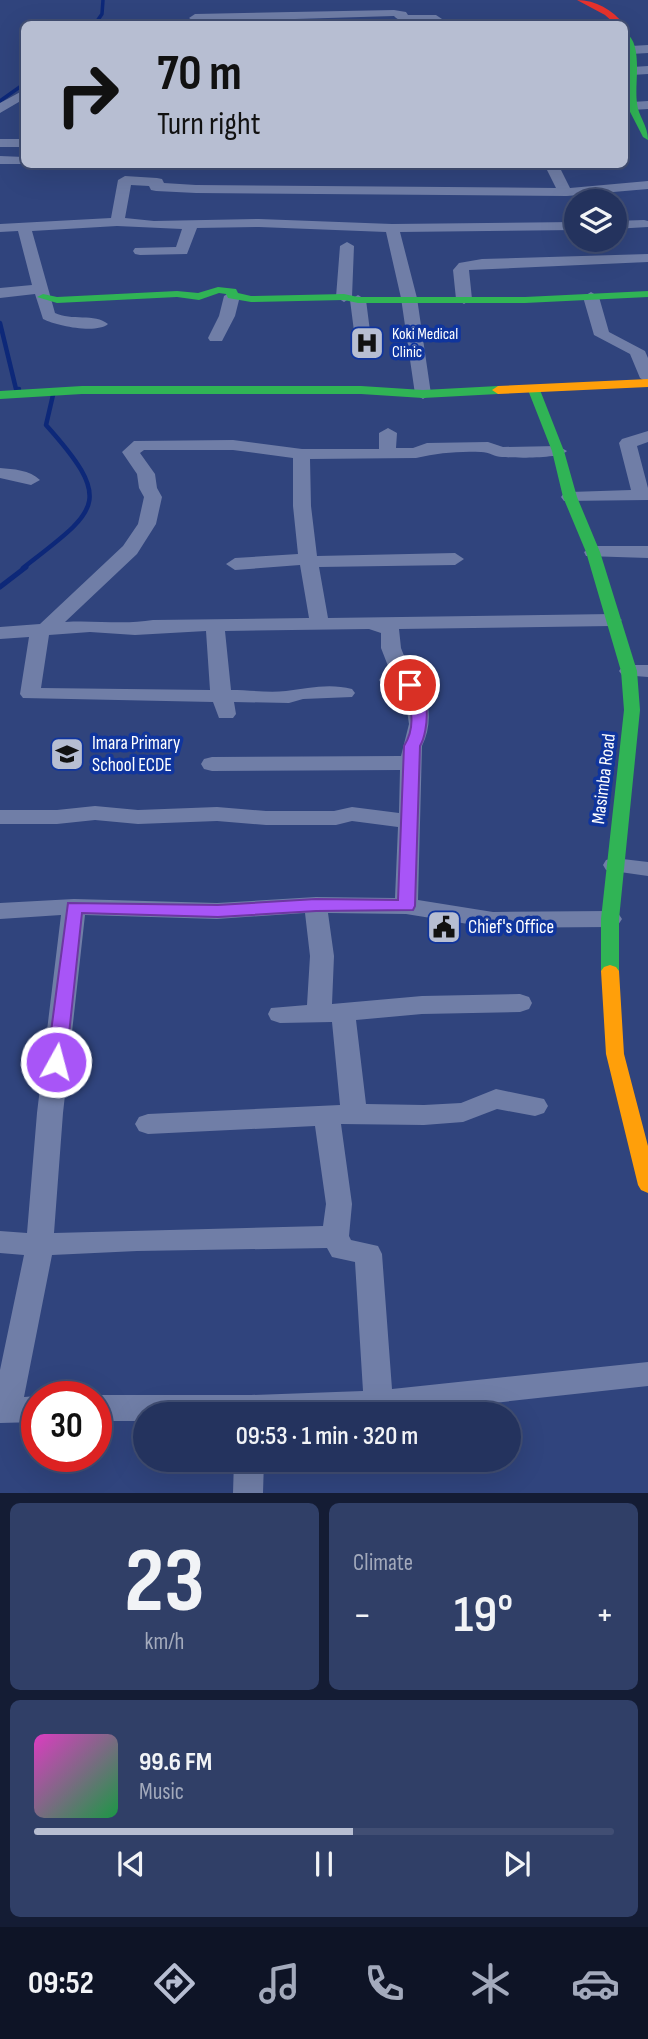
<!DOCTYPE html>
<html lang="en">
<head>
<meta charset="utf-8">
<style>
	:root { --surface:#24335e; --page:#303f67; --text:#f1f3f6; --muted:#a3aabc; --line:#414e73; --accent:#b7bed2 }
	body { margin:0; font-family:"Sofia Sans Condensed",sans-serif; background:var(--page); color:var(--text); height:100vh; display:flex; flex-direction:column; font-size:26px; white-space:nowrap }
	* { box-sizing:border-box; margin:0 }
	p { font-size:23px; color:var(--muted) }
	.icon { flex:none; width:38px; height:38px; fill:none; stroke:currentColor; stroke-width:2; stroke-linecap:round; stroke-linejoin:round }
	.map { position:relative; height:1493px; overflow:hidden }
	.sheet { display:flex; flex-direction:column; gap:10px; padding:10px; background:#141c34; flex:1 }
	.sheet>* { flex:none }
	.hud { position:absolute; left:21px; top:21px; width:607px; height:147px; border-radius:10px; box-shadow:0 7px 28px #0002,0 0 0 2px var(--line); background:#b7bed2; color:#111; overflow:hidden }
	.tools { position:absolute; left:564px; top:189px; display:grid; gap:14px }
	.tools a { display:grid; place-items:center; width:63px; height:63px; border-radius:50%; background:var(--surface); box-shadow:0 7px 28px #0002,0 0 0 2px var(--line); font-size:35px }
	.speed { position:absolute; left:21px; top:1381px; display:flex; gap:14px; font-size:35px; font-weight:700; text-align:center }
	.speed>* { display:grid; place-content:center; width:91px; height:91px; border-radius:50%; background:var(--surface); box-shadow:0 7px 28px #0002,0 0 0 2px var(--line); line-height:1 }
	.speed .limit { border:10px solid #d22; background:#fff; color:#111 }
	.pin { position:absolute; display:grid; place-items:center; width:60px; height:60px; color:#fff; margin:-30px; border:4px solid #fff; border-radius:50%; box-shadow:0 2px 7px #0007 }
	.me { position:absolute; width:77px; margin:-38px; rotate:7deg; stroke-linejoin:round; filter:drop-shadow(0 0 5px #0008) }
	.turn { display:flex; align-items:center; gap:24px; height:147px; padding:0 21px; font-size:32px }
	.turn .icon { width:91px; height:91px; stroke-width:2.5 }
	.turn b { display:block; font-size:49px; line-height:60px }
	.big { font-size:52px; font-weight:600; line-height:1.1 }
	.sheet .tile { flex:1; display:flex; flex-direction:column; justify-content:center; gap:10px; min-width:0; padding:0 24px; border-radius:10px; background:var(--page) }
	.sheet .dial { align-items:center; gap:0 }
	.dial b { font-size:91px; line-height:1 }
	.song { display:flex; align-items:center; gap:21px }
	.cover { width:84px; height:84px; border-radius:10px; background:linear-gradient(135deg,hsl(310 70% 55%),hsl(140 70% 35%)) }
	.played { height:7px; border-radius:4px; background:linear-gradient(90deg,var(--accent) 55%,var(--line) 55%) }
	.keys { display:flex; justify-content:space-around; direction:ltr }
	.heat { display:flex; justify-content:space-between; align-items:center; font-size:38px; direction:ltr }
	.sheet .tiles { flex:1; display:grid; gap:10px; grid-template-columns:1fr 1fr }
	.tile:last-child { grid-column:span 2 }
	.trip { position:absolute; left:133px; top:1402px; width:388px; height:70px; border-radius:35px; background:var(--surface); box-shadow:0 7px 28px #0002,0 0 0 2px var(--line); font-weight:600; line-height:70px; text-align:center }
	.tabs { display:flex; height:112px; justify-content:space-around; align-items:center; background:#0e1426; color:var(--muted) }
	.tabs .icon { width:49px; height:49px }
	.tabs .current { color:var(--accent) }
	.tabs b { font-size:32px; color:var(--text) }
	.map>svg:first-child { display:block }
	.lines { fill:none; stroke-linecap:round; stroke-linejoin:round }
	.stream-far2 { stroke:#0d2879; stroke-width:3.5 }
	.stream-far1 { stroke:#0d2879; stroke-width:4.5 }
	.stream { stroke:#0d2879; stroke-width:5 }
	.street { fill:#707ea7; fill-rule:evenodd }
	.fast { fill:#30b455; fill-rule:evenodd }
	.slow { fill:#ff9f0a; fill-rule:evenodd }
	.jam { fill:#e5322d; fill-rule:evenodd }
	.route { fill:#a855f7; stroke:#6d37a1; stroke-width:2 }
	.labels { text-anchor:middle; dominant-baseline:central; stroke-width:7; stroke-linejoin:round; paint-order:stroke }
	.far-poi-label { font-size:16px; fill:#fff; stroke:#10359d; text-anchor:start }
	.poi-label { font-size:19px; fill:#fff; stroke:#10359d; text-anchor:start }
	.street-label { font-size:19px; fill:#fff; stroke:#10359d }
</style>
</head>
<body>
<div class="map">
<svg width="648" height="1493" viewBox="0 0 648 1493">
	<rect width="100%" height="100%" fill="#30447d"/>
	<g class="lines">
		<path class="stream-far2" d="M95,24L102,14L103,0
			M0,101L24,84"/>
		<path class="stream-far1" d="M0,323L16,389H19
			M23,568C97,510 116,503 46,425L53,395"/>
		<path class="stream" d="M0,587L26,567"/>
		<path class="street" d="M394,10L406,12L408,15H436L442,19C432,25 401,25 394,16L195,22L189,18L195,14Z
			M648,45V53L631,54L625,50L631,46Z
			M648,66V74L632,75L626,71L632,67Z
			M24,90V99L0,113V103Z
			M648,101V109L632,110L626,106L632,102Z
			M0,139H24V147H0Z
			M0,156L24,157L26,164H0Z
			M544,164H558L570,188L648,181V189L567,196L196,193L156,191L151,190L149,186L131,185L125,218L154,221L259,219L392,224L576,222V230L400,232L417,298L431,394L423,399L415,394L401,298L386,232L259,227L197,228L187,254L140,255L135,254L133,251L135,248L176,247L182,229L117,226L32,231L55,313C71,321 95,313 108,324C97,334 56,326 43,319L35,294L0,298V288L32,285L18,231L0,232V224L111,218L118,180L125,176L157,178L162,179L164,183L196,185L556,188Z
			M614,221L644,220L648,221V227L614,229Z
			M347,242L354,246L352,297L344,302L336,297L340,246Z
			M648,254V262L469,270L472,299L464,304L456,299L453,270L459,263L482,259Z
			M232,291L240,296L235,316L222,341H210L208,338L219,316L224,296Z
			M591,292L599,297L609,332L645,351L648,358V383L640,378L630,354L594,335L583,297Z
			M358,295L366,300L371,339L363,344L355,339L350,300Z
			M388,428L397,433L396,448H413L427,443L488,442L503,447L558,446L567,451C559,459 515,458 502,457C495,457 489,452 481,452C458,451 438,453 416,458L310,459L311,506L317,556L455,553L464,559L455,565L319,567L328,618L612,614L622,620L612,626L399,629L401,648L408,666L400,679L419,682C431,701 432,726 422,746L418,900L493,912L610,911L618,913L622,919L618,925L610,927L493,928L406,914L328,913L334,956L332,1004L422,996L520,994L529,997L532,1003L529,1009L520,1012L422,1014L356,1020L366,1104L424,1105L461,1103L496,1089L544,1099L548,1106L544,1113L535,1116L497,1109L463,1122L424,1125L341,1124L352,1204L349,1236L351,1240L378,1246L382,1254L392,1389L648,1362V1386L393,1414H145V1421H96V1396H93L96,1395H251L363,1391L355,1262L332,1257L327,1248L137,1251L52,1255L24,1397L37,1396H38L37,1422L0,1423V1370L24,1255L0,1253V1231L27,1233L37,1113L61,915L0,919V903L74,899L217,903L316,897L395,898L398,827L352,821L336,825H266L217,821L138,824L95,820L57,824H0V810H57L95,806L138,810L217,807L266,811H334L352,807L399,813L400,770L212,771L204,769L201,764L204,759L212,757L401,756L409,724L404,691L384,688L379,680L388,666L381,648V633L369,629L225,631L231,690C249,690 268,693 286,691C308,688 330,683 352,689L355,693L352,697L303,699L289,703L234,702L236,714L233,718H219L213,702L23,698L20,694L29,637L0,639V627L40,624L123,546L138,524L144,497L139,488L137,474L122,452L134,441L233,440L302,449H379V433ZM144,450H233L293,458V506L298,554L235,558L226,564L235,570L300,565L309,618L153,620C124,625 94,620 65,622L137,554L156,524L162,497L157,488L155,474L140,453ZM206,631L210,690L41,688L49,635L90,632L135,635ZM305,913L310,956L307,1005L271,1008L268,1014L271,1020L280,1023L332,1022L340,1105L148,1114L139,1117L135,1124L139,1131L148,1134L315,1126L326,1204L323,1226L54,1233L63,1113L85,915L217,919Z
			M648,431V442L637,446L648,488V500L564,501L561,497L564,493L570,492L631,490L619,443L622,439Z
			M0,468C13,469 30,470 40,480L31,485L0,478Z
			M593,546H648V558L586,556L584,552Z
			M629,665H648V677L622,675L619,671L622,667Z
			M614,858L648,862V876L606,870L603,865L606,860Z
			M234,1460H264L263,1493H233Z"/>
		<path class="fast" d="M625,32C644,44 634,83 637,103C638,116 648,125 648,140L643,137L627,106Z
			M218,287L236,289L238,293L251,296L344,294L358,297H525L648,291V297L525,303H358L344,300L251,302L228,298L226,294L219,293L199,300L177,297L57,303L37,297L43,294L57,297L177,291L198,293Z
			M82,386H361L423,390L498,386L504,390L498,394L423,398L361,394H82L0,399V391Z
			M534,386L540,390L564,451L577,497L600,552L637,671L640,710L619,919V971L616,975H604L601,971V919L624,710L621,671L586,552L563,497L552,451L528,390Z"/>
		<path class="slow" d="M648,379V387L498,394L492,390L498,386Z
			M610,965L616,967L619,971L624,1054L648,1146V1193L641,1190L638,1185L606,1054L601,971L604,967Z"/>
		<path class="jam" d="M577,0C596,0 612,10 624,24H615L605,15Z"/>
	</g>
	<path class="route" d="M410,680C432,686 429,731 420,746L415,906L413,910L316,911L218,917L82,913L66,1062L63,1066H49L47,1062L68,903L218,905L316,899L398,900L404,746C417,725 411,706 402,685Z"/>
	<defs>
		<g id="hospital-square" transform="scale(1.75)"><rect x="-9" y="-9" width="18" height="18" rx="4" fill="#b7bed2" stroke="#10359d"/><path d="M-5-5h3v3.5h4V-5h3V5h-3V1.5h-4V5h-3Z" fill="#111"/></g>
		<g id="school-square" transform="scale(1.75)"><rect x="-9" y="-9" width="18" height="18" rx="4" fill="#b7bed2" stroke="#10359d"/><path d="M0-5L7-2L0 1L-7-2ZM-4 1L0 2.5L4 1V4Q0 6-4 4Z" fill="#111"/></g>
		<g id="civic-square" transform="scale(1.75)"><rect x="-9" y="-9" width="18" height="18" rx="4" fill="#b7bed2" stroke="#10359d"/><path d="M-.6-6.5H3V-4.5H.6V-3L4-1V1h2V6H-6V1h2V-1L-.6-3ZM-1.2 2.5V6h2.4V2.5Z" fill="#111"/></g>
	</defs>
	<g fill-rule="evenodd">
		<use href="#hospital-square" x="367" y="343"/>
		<use href="#school-square" x="67" y="754"/>
		<use href="#civic-square" x="444" y="927"/>
	</g>
	<g class="labels">
		<g class="far-poi-label">
			<text x="392" y="334">Koki Medical<tspan x="392" dy="18">Clinic</tspan></text>
		</g>
		<g class="poi-label">
			<text x="92" y="743">Imara Primary<tspan x="92" dy="22">School ECDE</tspan></text>
			<text x="468" y="927">Chief's Office</text>
		</g>
		<g class="street-label">
			<text transform="translate(604 779) rotate(-83)">Masimba Road</text>
		</g>
	</g>
</svg>
<div class="tools">
<a><svg class="icon" aria-label="layers" viewBox="0 0 24 24"><path d="M12 4l9 5-9 5-9-5zM3 14l9 5 9-5"/></svg></a>
</div>
<div class="speed"><div class="limit">30</div></div>
<div class="pin" style="left:410px;top:685px;background:#d93025"><svg class="icon" aria-label="arrive" viewBox="0 0 24 24"><path d="M6 21V4h12l-3 4 3 4H6"/></svg></div>
<svg class="me" style="left:56px;top:1062px" viewBox="-20 -20 40 40"><circle r="17" fill="#a855f7" stroke="#fff" stroke-width="3"/><path d="M0-11L8 9 0 5-8 9z" fill="#fff"/></svg>
<div class="trip">09:53 · 1 min · 320 m</div>
<div class="hud">
<div class="turn"><svg class="icon" aria-label="right" viewBox="0 0 24 24"><path d="M7 20v-9h11M14 6l5 5-5 5"/></svg><div><b>70 m</b>Turn right</div></div>
</div>
</div>
<section class="sheet">
<div class="tiles">
<div class="tile dial"><b>23</b><p>km/h</p></div>
<div class="tile"><p>Climate</p>
<div class="heat"><a>−</a><b class="big">19°</b><a>+</a></div>
</div>
<div class="tile">
<div class="song"><i class="cover"></i><div><b>99.6 FM</b><p>Music</p></div></div>
<div class="played"></div>
<div class="keys"><svg class="icon" aria-label="previous" viewBox="0 0 24 24"><path d="M18 5L8 12l10 7zM5 5v14"/></svg><svg class="icon" aria-label="pause" viewBox="0 0 24 24"><path d="M8 5v14M16 5v14"/></svg><svg class="icon" aria-label="next" viewBox="0 0 24 24"><path d="M6 5l10 7-10 7zM19 5v14"/></svg></div>
</div>
</div>
</section>
<nav class="tabs">
<b>09:52</b>
<svg class="icon current" aria-label="directions" viewBox="0 0 24 24"><path d="M12 3l9 9-9 9-9-9zM9 14v-3h6M13 9l2 2-2 2"/></svg>
<svg class="icon" aria-label="music" viewBox="0 0 24 24"><path d="M9 18V5l10-2v13"/><circle cx="6" cy="18" r="3"/><circle cx="16" cy="16" r="3"/></svg>
<svg class="icon" aria-label="phone" viewBox="0 0 24 24"><path d="M5 4h4l2 5-3 2q2 4 5 5l2-3 5 2v4C11 20 4 13 5 4z"/></svg>
<svg class="icon" aria-label="climate" viewBox="0 0 24 24"><path d="M12 3v18M4 7l16 10M4 17L20 7"/></svg>
<svg class="icon" aria-label="car" viewBox="0 0 24 24"><path d="M5 17H2v-5l4-1 3-4h7l3 4 3 1v5h-3M9 17h6M6 11h13"/><circle cx="7" cy="17" r="2"/><circle cx="17" cy="17" r="2"/></svg>
</nav>
</body>
</html>
